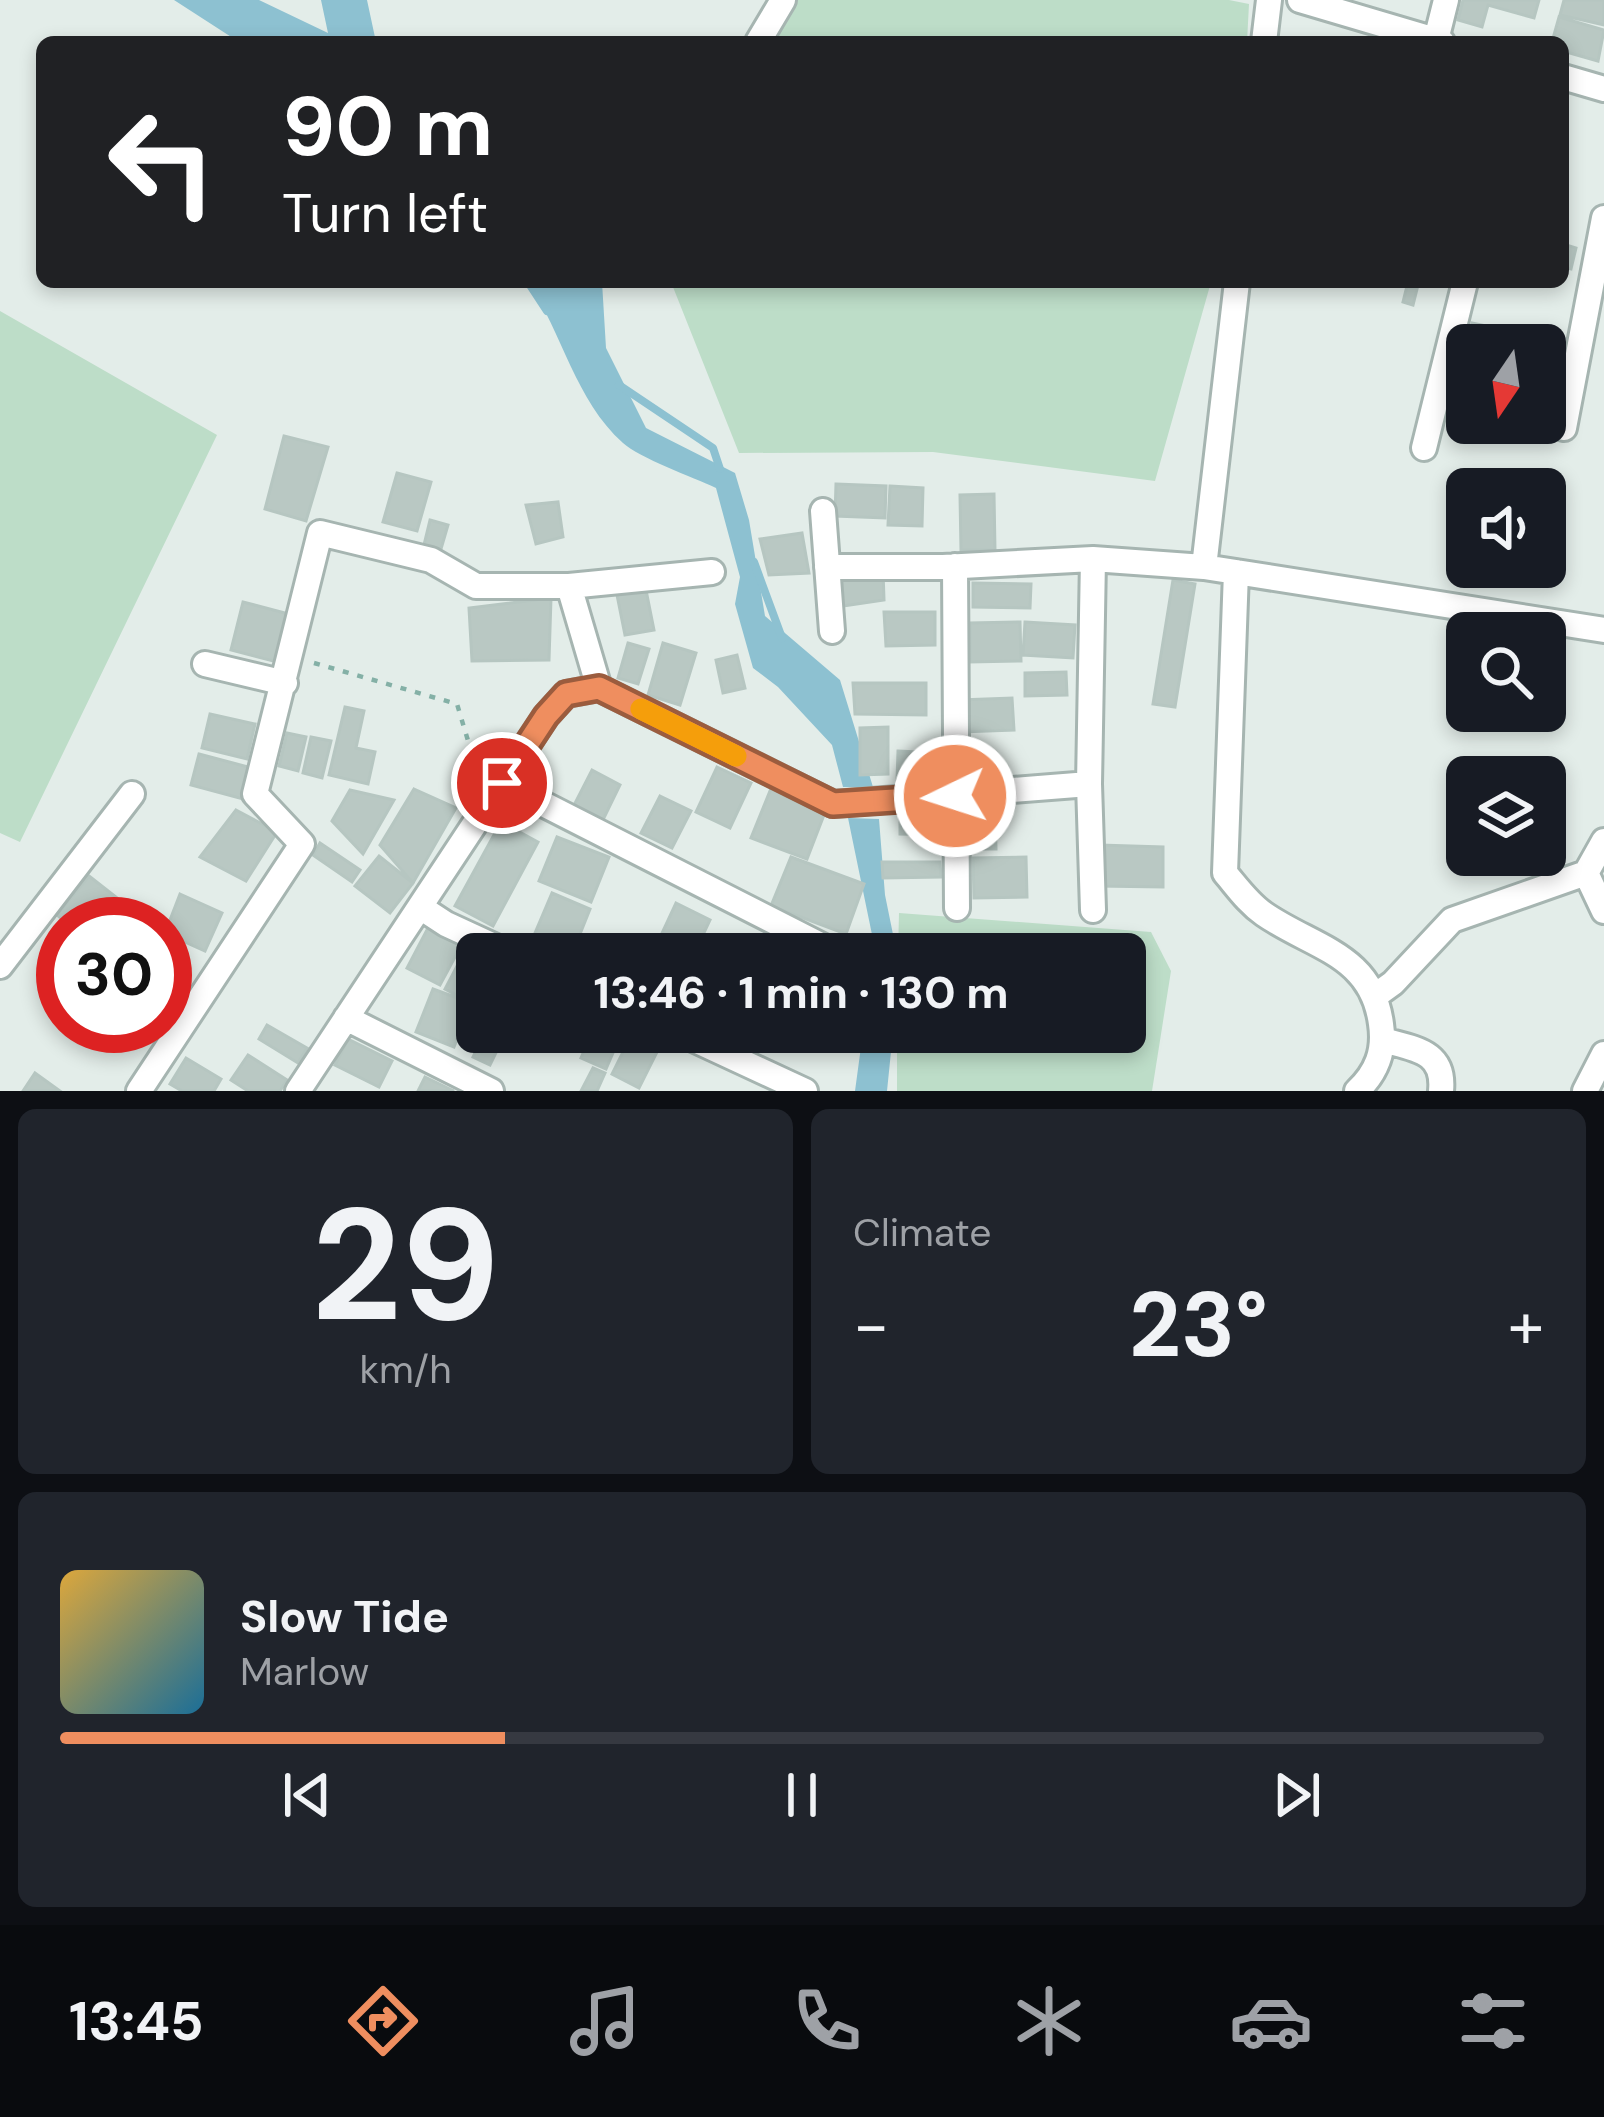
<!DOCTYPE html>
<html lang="en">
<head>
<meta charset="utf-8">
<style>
	:root { --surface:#171b24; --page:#20242c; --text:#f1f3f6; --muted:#9ea1a6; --line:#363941; --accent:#ef8e5f }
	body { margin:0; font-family:"DM Sans",sans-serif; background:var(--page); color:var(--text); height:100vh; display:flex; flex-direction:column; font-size:45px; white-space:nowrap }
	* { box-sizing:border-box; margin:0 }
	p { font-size:39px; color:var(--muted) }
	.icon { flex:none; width:66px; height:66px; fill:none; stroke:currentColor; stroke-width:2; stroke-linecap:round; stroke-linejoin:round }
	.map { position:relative; height:1091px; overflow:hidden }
	.drawer { display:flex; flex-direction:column; gap:18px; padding:18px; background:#0d0f14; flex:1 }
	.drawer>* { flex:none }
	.hud { position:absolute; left:36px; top:36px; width:1533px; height:252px; border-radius:18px; box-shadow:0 6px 18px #0003; background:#202124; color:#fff; overflow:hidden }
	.needle { width:78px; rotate:193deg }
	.fabs { position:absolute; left:1446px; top:324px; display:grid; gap:24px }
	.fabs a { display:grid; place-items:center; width:120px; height:120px; border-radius:18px; background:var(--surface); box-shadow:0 6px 18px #0003; font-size:60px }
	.speed { position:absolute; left:36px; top:897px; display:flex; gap:24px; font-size:60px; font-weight:700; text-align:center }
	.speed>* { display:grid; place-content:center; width:156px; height:156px; border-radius:50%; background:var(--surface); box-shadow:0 6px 18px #0003; line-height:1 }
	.speed .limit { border:18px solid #d22; background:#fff; color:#111 }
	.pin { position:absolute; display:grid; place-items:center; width:102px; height:102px; color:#fff; margin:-51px; border:6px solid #fff; border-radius:50%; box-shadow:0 3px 12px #0007 }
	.me { position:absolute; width:132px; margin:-66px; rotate:266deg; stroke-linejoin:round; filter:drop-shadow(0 0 9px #0008) }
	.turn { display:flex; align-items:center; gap:42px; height:252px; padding:0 48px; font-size:54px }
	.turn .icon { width:156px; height:156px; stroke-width:2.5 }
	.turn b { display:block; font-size:84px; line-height:102px }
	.big { font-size:90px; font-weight:700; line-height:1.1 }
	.drawer .card { flex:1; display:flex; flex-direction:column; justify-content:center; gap:18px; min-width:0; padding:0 42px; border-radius:18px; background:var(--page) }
	.drawer .dial { align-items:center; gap:0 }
	.dial b { font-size:156px; line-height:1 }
	.song { display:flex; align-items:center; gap:36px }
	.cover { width:144px; height:144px; border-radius:18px; background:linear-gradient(135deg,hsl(40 70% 55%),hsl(200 70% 35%)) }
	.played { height:12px; border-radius:6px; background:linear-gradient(90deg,var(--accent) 30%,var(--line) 30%) }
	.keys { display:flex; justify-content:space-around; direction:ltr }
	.heat { display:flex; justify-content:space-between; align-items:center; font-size:66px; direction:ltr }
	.drawer .tiles { flex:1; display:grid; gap:18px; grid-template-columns:1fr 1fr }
	.card:last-child { grid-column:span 2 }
	.trip { position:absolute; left:456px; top:933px; width:690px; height:120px; border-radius:18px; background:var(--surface); box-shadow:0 6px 18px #0003; font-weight:700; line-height:120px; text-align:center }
	.menu { display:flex; height:192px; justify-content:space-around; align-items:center; background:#090b0e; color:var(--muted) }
	.menu .icon { width:84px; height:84px }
	.menu .selected { color:var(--accent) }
	.menu b { font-size:54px; color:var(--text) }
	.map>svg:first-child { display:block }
	.green { fill:#bdddc8 }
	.water { fill:#8dc1d1 }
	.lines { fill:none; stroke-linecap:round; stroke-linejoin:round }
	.stream { stroke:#8dc1d1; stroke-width:8 }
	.building { fill:#b9c8c3; stroke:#b6c6c1; stroke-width:3 }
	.street-casing { stroke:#a6b5b1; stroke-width:30 }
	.path { stroke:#84b0a6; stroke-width:4.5; stroke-dasharray:6 9; stroke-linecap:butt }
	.street { stroke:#fff; stroke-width:24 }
	.route-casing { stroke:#9b5c3e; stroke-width:30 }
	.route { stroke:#ef8e5f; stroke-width:21 }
	.slow { stroke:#f59e0b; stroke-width:21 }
</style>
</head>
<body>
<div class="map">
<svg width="1604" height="1091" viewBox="0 0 1604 1091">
	<rect width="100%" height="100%" fill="#e3ede9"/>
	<path class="green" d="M797,0H1229L1249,4L1247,42H768Z
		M671,282H1211L1155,481L933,452L739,453Z
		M0,311L217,435L20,842L0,833Z
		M899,913L1151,932L1171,971L1152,1091H897V1032H1125V954H898Z"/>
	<path class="water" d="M174,0H259L328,33L321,0H367L376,42H239Z
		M528,282H602L606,348L646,428L735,473L749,520L765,616L840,680L873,787H843L832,745L778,687L753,668L735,604L740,577L716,488C693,477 639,458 623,443C575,400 563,334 528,282Z
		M848,818L879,819L885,895L897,954H876Z
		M863,1032H893L887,1091H855Z"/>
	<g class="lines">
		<path class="stream" d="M528,282L547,311
			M619,385L713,448L720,469
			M754,562L782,638"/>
	</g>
	<path class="building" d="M1463,0H1539L1534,18L1488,5L1482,27L1458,20Z
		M1564,0H1604V25L1560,15Z
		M1559,17L1604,30L1598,61L1563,51V42H1552Z
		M1563,244L1576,248L1571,269L1563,267Z
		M1407,286L1417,289L1413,305L1403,302Z
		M1472,323L1514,332L1512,345H1468Z
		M1522,333L1545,339L1543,345H1519Z
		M284,436L328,447L306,521L265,509Z
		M397,473L431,482L417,531L383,522Z
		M836,484L886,486L885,518L835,516Z
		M890,486L923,488L922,526L888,525Z
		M994,494L995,550H961L960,495Z
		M558,502L563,537L536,544L526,505Z
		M430,520L448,525L441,549L424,545Z
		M802,533L809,573L769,575L760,539Z
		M883,571L884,600L843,606L840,572Z
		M1173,580L1195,584L1175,707L1153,704Z
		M973,583L1031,584L1030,608L973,607Z
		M646,590L654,630L625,635L617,595Z
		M551,598L549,660L472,661L469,608Z
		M243,602L289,614L277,662L231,650Z
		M884,612H935V645L886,646Z
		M1020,622L1021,661L970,662V623Z
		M1025,622L1075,625L1073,658L1023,655Z
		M628,643L649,649L638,684L618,678Z
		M663,643L696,653L680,705L648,695Z
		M737,655L745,688L723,693L716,660Z
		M1066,672L1067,695L1025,696V673Z
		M853,683H926V715L855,714Z
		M1012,698L1014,730L961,732L960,700Z
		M345,707L364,711L356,748L375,752L368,784L329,775Z
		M210,714L255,724L247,759L202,748Z
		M888,727V774L860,775V728Z
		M287,733L306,737L298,771L279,766Z
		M311,737L331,741L322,778L303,773Z
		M898,751L937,753L935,782L897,780Z
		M199,754L252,768L243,799L191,785Z
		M717,767L751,783L730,828L696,812Z
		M592,770L620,785L601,824L572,809Z
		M772,786L827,807L807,859L751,838Z
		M414,789L456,808L413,883L380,845Z
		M350,790L394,800L363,854L332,821Z
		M660,796L691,811L672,848L641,833Z
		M967,806H995L996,849H968Z
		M236,810L277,832L246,881L200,857Z
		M900,819L940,820L939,835L900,834Z
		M501,822L538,842L493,926L455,906Z
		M557,837L609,857L591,902L539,881Z
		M320,843L360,870L352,882L313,855Z
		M1099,845L1163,847V887L1098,886Z
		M379,856L413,883L390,913L355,886Z
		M791,857L864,884L846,934L771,906Z
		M1026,857L1027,897L974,898L973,858Z
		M882,862H940L941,877L883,878Z
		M89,876L149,923L147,924H68L57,915Z
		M552,893L590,909L572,954L532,940Z
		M180,894L222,913L205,951L165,933Z
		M676,903L710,920L694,954H679L657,944Z
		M429,926L462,944L440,985L407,968Z
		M743,941L775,954H738Z
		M468,945L485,954H477V997L474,1004L445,989Z
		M433,989L471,1003L454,1047L416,1032Z
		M267,1025L307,1048L298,1063L259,1039Z
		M485,1032H506L490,1065L473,1057Z
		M592,1032H622L606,1069L581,1058Z
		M633,1032L661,1044L639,1088L612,1074Z
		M348,1039L392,1061L379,1087L335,1065Z
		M248,1055L287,1080L280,1091H248L231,1080Z
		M186,1058L221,1079L214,1091H182L170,1084Z
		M593,1068L605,1073L597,1091H581Z
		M35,1073L60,1091H23Z
		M425,1077L454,1091H418Z"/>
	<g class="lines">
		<g class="street-casing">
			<path id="street" d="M1300,0L1442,42
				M1436,40L1446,0
				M758,42L783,0
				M1264,42L1269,0
				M1563,77L1604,89
				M1564,428L1604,218
				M1424,448L1465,282
				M823,511L832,631
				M1093,559L1089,784L1093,910
				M955,566L957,908
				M827,567H943L1093,559L1204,567L1604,630
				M1204,567L1237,282
				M1236,572L1225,873C1237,887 1248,903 1264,914C1313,948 1372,954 1381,1024C1385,1051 1377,1072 1357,1091
				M569,586L712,572
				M205,664L285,683
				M599,688L833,804L1089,784
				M502,783L838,954
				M1586,873L1604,911
				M420,907L446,924L511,954
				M0,966L132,794
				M1375,996L1393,983L1452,920L1586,873L1604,841
				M346,1018L491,1091
				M678,1032L805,1091
				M1383,1040C1415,1049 1445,1051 1441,1091
				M139,1091L302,844L255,794L320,533L431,560L476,586H569L599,688
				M298,1091L546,716L566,694L599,688
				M1585,1091L1604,1054"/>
		</g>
		<path class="path" d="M314,663L457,704L469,744L487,765"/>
		<use href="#street" class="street"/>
	</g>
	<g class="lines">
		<g class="route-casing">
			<path id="route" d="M502,783L546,716L566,694L599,688L833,804L955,796"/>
		</g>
		<use href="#route" class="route"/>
		<path class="slow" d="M641,709L736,756"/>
	</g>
</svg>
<div class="fabs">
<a><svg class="needle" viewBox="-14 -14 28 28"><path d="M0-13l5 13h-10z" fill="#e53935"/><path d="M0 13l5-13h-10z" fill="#9ea1a6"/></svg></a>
<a><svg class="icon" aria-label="sound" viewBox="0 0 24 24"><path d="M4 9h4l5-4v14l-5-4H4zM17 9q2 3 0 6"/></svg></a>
<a><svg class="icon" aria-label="search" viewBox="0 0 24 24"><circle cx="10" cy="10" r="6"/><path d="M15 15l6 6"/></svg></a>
<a><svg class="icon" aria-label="layers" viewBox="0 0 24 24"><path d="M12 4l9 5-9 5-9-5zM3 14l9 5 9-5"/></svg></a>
</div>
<div class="speed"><div class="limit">30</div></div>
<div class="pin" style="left:502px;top:783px;background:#d93025"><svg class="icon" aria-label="arrive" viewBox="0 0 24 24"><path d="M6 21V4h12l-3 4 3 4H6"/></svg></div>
<svg class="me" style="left:955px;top:796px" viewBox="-20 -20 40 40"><circle r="17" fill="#ef8e5f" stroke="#fff" stroke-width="3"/><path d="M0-11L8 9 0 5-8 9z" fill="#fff"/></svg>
<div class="trip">13:46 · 1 min · 130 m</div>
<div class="hud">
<div class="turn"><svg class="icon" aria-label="left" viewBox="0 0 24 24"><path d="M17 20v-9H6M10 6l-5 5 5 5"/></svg><div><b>90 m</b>Turn left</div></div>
</div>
</div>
<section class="drawer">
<div class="tiles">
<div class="card dial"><b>29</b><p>km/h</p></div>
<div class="card"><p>Climate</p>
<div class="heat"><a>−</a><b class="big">23°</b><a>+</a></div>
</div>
<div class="card">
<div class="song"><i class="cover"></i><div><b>Slow Tide</b><p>Marlow</p></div></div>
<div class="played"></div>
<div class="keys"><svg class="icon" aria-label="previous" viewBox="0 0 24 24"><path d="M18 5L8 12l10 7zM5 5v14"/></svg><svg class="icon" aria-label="pause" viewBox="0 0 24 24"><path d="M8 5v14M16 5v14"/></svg><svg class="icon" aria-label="next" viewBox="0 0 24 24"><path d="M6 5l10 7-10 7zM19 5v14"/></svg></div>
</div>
</div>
</section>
<nav class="menu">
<b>13:45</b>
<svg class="icon selected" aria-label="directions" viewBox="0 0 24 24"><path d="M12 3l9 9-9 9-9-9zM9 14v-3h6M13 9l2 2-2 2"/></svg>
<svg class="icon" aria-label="music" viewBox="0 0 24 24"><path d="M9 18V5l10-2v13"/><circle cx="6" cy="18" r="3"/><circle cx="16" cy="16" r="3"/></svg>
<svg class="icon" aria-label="phone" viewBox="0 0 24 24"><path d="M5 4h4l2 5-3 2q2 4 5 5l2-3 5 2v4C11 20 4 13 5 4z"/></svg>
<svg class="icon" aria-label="climate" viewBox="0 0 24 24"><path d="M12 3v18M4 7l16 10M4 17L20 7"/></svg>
<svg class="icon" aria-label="car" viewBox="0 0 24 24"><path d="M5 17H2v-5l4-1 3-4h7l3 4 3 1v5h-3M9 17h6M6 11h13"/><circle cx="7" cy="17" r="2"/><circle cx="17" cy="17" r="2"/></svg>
<svg class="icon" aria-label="filters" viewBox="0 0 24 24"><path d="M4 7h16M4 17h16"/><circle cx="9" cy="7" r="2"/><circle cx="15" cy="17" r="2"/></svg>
</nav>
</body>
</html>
